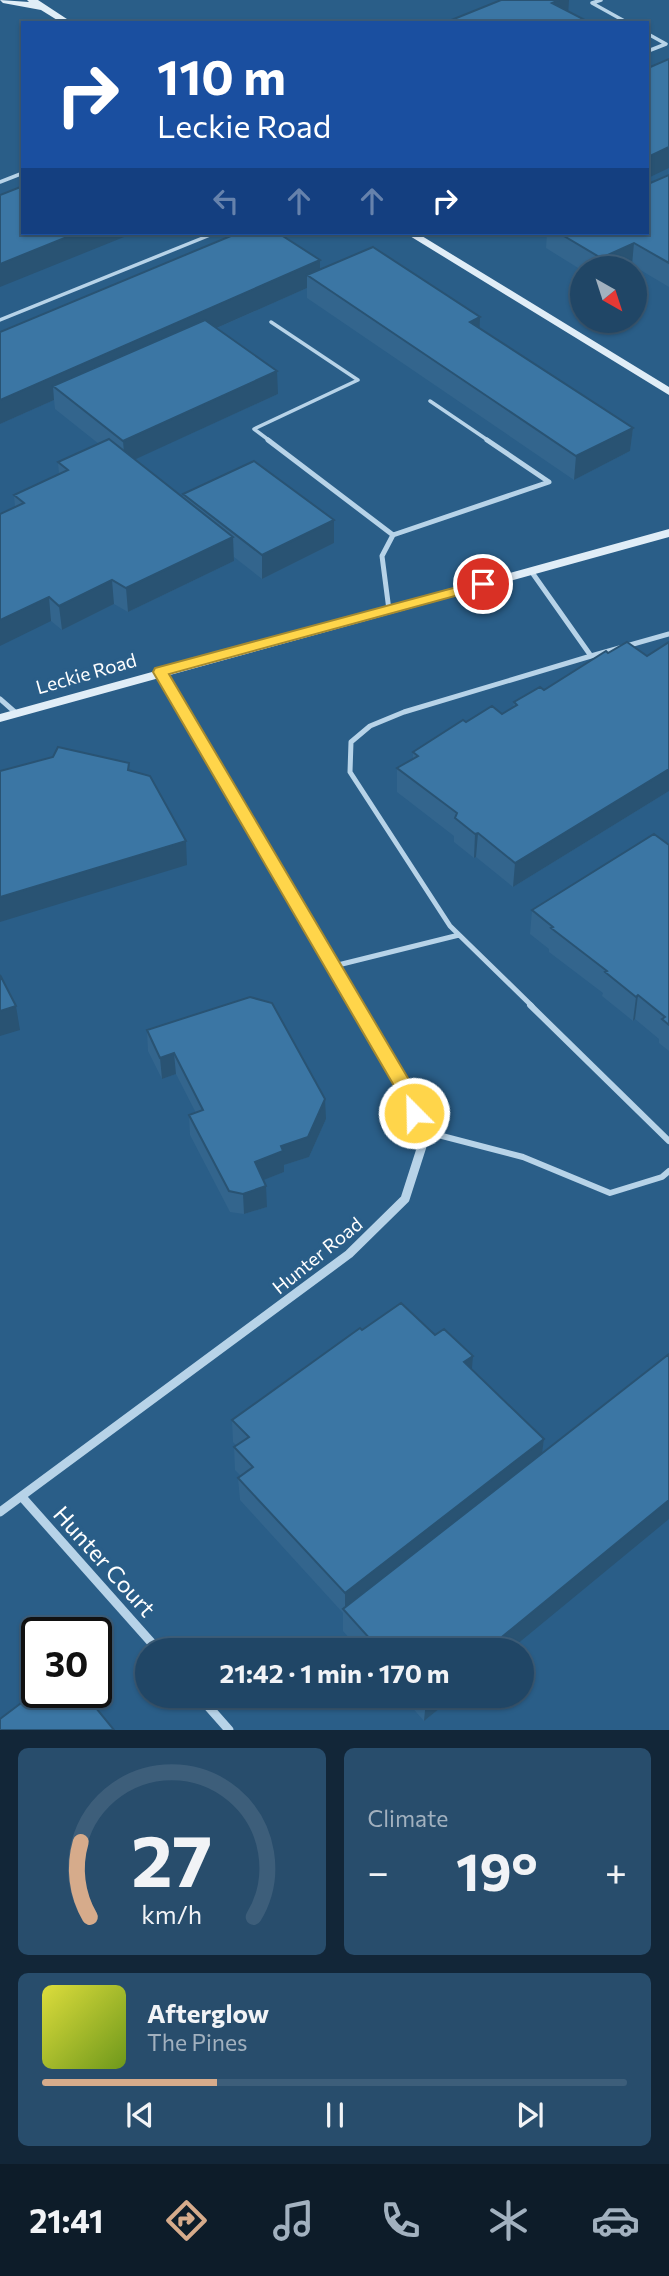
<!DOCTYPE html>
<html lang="en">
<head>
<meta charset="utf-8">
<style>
	:root { --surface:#204666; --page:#284d6c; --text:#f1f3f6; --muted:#a2b1bf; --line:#3d5e7a; --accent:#d6ab8b }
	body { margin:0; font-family:Commissioner,sans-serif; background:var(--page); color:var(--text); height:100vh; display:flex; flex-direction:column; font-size:26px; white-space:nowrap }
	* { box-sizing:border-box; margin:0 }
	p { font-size:23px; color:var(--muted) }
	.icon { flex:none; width:38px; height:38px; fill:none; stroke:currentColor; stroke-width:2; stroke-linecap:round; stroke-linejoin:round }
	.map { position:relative; height:1730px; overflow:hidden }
	.drawer { display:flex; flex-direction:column; gap:18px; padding:18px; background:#122638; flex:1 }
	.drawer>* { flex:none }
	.guide { position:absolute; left:21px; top:21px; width:628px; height:214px; border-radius:0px; box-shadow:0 2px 5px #0004,0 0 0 2px var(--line); background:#1a4fa0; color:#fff; overflow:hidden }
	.needle { width:46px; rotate:141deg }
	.buttons { position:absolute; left:570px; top:256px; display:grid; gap:14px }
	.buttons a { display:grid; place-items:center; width:77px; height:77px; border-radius:50%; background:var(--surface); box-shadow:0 2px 5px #0004,0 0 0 2px var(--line); font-size:35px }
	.speed { position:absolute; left:21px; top:1617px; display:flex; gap:14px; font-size:35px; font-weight:700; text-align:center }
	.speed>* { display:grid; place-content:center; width:91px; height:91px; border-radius:50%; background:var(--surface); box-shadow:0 2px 5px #0004,0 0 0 2px var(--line); line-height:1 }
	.speed .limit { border:4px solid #111; border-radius:10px; background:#fff; color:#111 }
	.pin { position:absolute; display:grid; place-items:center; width:60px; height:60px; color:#fff; margin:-30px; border:4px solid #fff; border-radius:50%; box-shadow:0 2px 7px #0007 }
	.me { position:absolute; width:77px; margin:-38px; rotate:337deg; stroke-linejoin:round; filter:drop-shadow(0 0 5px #0008) }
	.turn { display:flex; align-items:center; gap:24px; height:147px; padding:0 21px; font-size:32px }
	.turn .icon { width:91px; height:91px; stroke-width:2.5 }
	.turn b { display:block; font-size:49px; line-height:60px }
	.lanes { display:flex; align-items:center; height:66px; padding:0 21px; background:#0003; justify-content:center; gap:35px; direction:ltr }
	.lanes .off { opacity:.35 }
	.big { font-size:52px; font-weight:700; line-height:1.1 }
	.drawer .widget { flex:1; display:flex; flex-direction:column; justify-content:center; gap:10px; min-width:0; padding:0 24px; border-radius:10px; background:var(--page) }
	.drawer .dial { align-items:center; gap:0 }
	.dial svg { height:182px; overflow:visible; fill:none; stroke:var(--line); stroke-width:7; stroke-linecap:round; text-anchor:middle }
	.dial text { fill:var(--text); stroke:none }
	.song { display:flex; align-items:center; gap:21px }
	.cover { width:84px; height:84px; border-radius:10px; background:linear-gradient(135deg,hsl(60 70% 55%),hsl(80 70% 35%)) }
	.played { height:7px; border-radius:4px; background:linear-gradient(90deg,var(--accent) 30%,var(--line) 30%) }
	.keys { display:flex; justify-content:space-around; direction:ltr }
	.heat { display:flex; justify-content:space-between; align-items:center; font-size:38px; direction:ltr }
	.drawer .tiles { flex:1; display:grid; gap:18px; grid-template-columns:1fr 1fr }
	.widget:last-child { grid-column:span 2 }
	.trip { position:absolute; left:135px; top:1638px; width:399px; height:70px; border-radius:35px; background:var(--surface); box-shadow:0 2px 5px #0004,0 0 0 2px var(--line); font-weight:700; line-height:70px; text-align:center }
	.tab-bar { display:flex; height:112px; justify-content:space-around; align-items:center; background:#0d1c29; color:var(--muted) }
	.tab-bar .icon { width:49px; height:49px }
	.tab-bar .current { color:var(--accent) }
	.tab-bar b { font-size:32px; color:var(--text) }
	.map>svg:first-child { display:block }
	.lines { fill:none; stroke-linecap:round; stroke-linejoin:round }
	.lane-far2 { stroke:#b7d3e8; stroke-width:3.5 }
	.lane-far1 { stroke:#b7d3e8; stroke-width:5 }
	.lane { stroke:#b7d3e8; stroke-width:6 }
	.street-far1 { stroke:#b7d3e8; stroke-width:6 }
	.street { stroke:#b7d3e8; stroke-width:9 }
	.secondary { fill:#e0edf7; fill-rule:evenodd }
	.wall { fill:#33658d }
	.shaded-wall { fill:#295373 }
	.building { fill:#3b76a4; stroke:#295373; stroke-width:2 }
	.route { fill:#ffd54a; stroke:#a68a30; stroke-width:2 }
	.labels { text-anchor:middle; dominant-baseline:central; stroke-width:7; stroke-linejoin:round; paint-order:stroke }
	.street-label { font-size:19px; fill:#fff; stroke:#2a5e88 }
	.near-street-label { font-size:23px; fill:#fff; stroke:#2a5e88 }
</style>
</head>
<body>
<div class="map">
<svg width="669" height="1730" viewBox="0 0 669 1730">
	<rect width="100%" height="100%" fill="#2a5e88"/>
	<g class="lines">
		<path class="lane-far2" d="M601,0L592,3L628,23
			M648,34L666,44L648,51
			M0,182L23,173
			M0,320L215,233
			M430,401L489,441
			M270,441L254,429L358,380L271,322"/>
		<path class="lane-far1" d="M268,440L393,535L382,556L389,610
			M393,535L549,482L487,440
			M531,571L591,656L669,634
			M0,699L16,713
			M334,966L459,935
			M532,1006L450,926L350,772L351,742L370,726L404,712L591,656"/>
		<path class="lane" d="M530,1005L669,1141
			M419,1130L523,1157L610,1193L662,1177L669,1171"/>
		<path class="street-far1" d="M161,672L357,1006"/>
		<path class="street" d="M22,1497L158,1650
			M0,1512L349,1254L405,1199L423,1143L409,1095L356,1005
			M199,1696L229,1730"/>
		<path class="secondary" d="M0,0L29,2L27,0H38L73,23H62L41,10L3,3Z
			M405,233H417L669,387V395Z
			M669,529V537L0,722V714Z"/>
	</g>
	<path class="wall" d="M669,175V287L632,265L627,268H583V271L546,248L547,233H648Z
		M320,260V270L480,328L633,428L630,451L574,480L307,298V288L217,328L278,394L135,459L183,498V494L334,543L262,579L234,557V561L128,612L114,604L62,630L51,621L15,507L14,495L59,474L58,462L99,444L55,409L54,400L0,424V332Z
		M669,642V791L513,887L476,857L474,858L454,842V836L397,792V768L413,759V752L466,722L502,714L513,707L514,702L544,690L608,653L647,656Z
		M669,845V1051L659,1043V1039L635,1019L633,1021L602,996L603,993L549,952V949L530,934L532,910Z
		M147,1030L326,1119L309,1157L284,1165V1172L263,1180L267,1207L244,1214L230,1212L190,1135L189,1115L196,1113L176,1074L162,1079L148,1051Z
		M362,1330L472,1370L544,1439L510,1650H360L343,1631V1613L240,1500L238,1478L241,1476L235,1470L234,1447L237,1446L233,1442L232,1420Z
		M402,1696H455L424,1721Z"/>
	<path class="shaded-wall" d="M559,0H569L568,17L552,3Z
		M669,147V168L648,178V157Z
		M77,233H134L0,287V264Z
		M634,243L632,265L627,268H600L601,258Z
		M320,260V283L307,275V288L65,395L53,386L54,400L0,424V400Z
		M480,317L479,340L470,322Z
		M277,371L278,394L125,464L123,441Z
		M633,428L630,451L574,480L576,456Z
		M334,520V543L262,579V555Z
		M233,537L234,561L128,612L126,588Z
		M112,580L114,604L62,630L59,606Z
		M49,597L51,621L0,646V620Z
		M669,769V791L513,887L515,863Z
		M478,833L476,857L474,858L475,834Z
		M186,841L187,865L0,922V897Z
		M638,995L635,1019L633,1021L636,997Z
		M16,1006L20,1030L0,1036V1011Z
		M174,1053L176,1074L162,1079L160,1058Z
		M325,1099L326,1119L309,1157L284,1165V1172L256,1183L255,1162Z
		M266,1186L267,1207L244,1214L243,1194Z
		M473,1356L471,1379L464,1362Z
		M544,1439L541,1461L345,1611V1593Z
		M669,1500V1519L510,1650H486Z
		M430,1696H455L424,1721L426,1700Z"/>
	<path class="building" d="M501,0H559L552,3L585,20L577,23H444Z
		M669,59V147L648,157V68Z
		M669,175V263L634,243L601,258L559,233H648V184Z
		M23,186V233H77L0,264V195Z
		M238,233H278L320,260L0,400V332Z
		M373,247L480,317L470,322L633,428L576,456L307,275Z
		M205,320L277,371L123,441L53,386Z
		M109,439L233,537L126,588L112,580L59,606L49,597L0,620V514L24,503L14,495L68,470L58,462Z
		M254,461L334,520L262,555L183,494Z
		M627,642L647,656L669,642V769L515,863L478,833L475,834L455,818L457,813L397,768L418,756L413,752L463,720L466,722L492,706L502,714L517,705L514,702L540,687L544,690L606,651L608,653Z
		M58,747L129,763L128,770L150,776L186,841L0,897V771L53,757Z
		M654,834L669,845V1025L662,1019L665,1017L638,995L636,997L605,972L607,971L551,928L553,927L532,910Z
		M0,975L16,1006L0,1011Z
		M250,997L272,1003L325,1099L308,1137L281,1146L283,1151L255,1162L266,1186L243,1194L229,1191L189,1115L203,1110L174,1053L160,1058L147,1030Z
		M401,1303L435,1335L444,1329L473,1356L464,1362L544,1439L345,1593L238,1478L253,1467L234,1447L249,1437L232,1420L360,1328L362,1330Z
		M669,1354V1500L486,1650H380L343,1609Z
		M37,1691V1692H83L114,1730H0V1719Z
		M422,1696H430L426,1700Z"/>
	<path class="route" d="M483,580L488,581V587L169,674L415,1090L423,1113L420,1117H408L400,1096L153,672L155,668Z"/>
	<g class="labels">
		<g class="street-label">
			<text transform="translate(86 673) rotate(-16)">Leckie Road</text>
			<text transform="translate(317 1255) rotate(-39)">Hunter Road</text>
		</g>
		<g class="near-street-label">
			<text transform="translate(105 1561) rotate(48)">Hunter Court</text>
		</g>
	</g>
</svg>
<div class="buttons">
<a><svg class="needle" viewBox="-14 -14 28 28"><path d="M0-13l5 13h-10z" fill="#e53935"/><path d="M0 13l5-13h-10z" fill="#a2b1bf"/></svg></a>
</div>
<div class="speed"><div class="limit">30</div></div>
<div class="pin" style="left:483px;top:584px;background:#d93025"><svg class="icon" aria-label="arrive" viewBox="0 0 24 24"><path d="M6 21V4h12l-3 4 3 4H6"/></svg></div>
<svg class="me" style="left:414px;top:1113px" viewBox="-20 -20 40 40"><circle r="17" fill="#ffd54a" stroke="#fff" stroke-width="3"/><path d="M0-11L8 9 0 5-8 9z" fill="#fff"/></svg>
<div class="trip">21:42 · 1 min · 170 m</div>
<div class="guide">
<div class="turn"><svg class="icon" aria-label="right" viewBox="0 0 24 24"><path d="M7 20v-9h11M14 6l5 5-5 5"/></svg><div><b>110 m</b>Leckie Road</div></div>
<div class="lanes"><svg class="icon off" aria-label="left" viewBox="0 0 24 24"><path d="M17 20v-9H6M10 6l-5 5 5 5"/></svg><svg class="icon off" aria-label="ahead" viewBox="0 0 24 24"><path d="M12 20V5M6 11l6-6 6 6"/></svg><svg class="icon off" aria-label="ahead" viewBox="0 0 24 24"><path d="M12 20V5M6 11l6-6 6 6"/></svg><svg class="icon" aria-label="right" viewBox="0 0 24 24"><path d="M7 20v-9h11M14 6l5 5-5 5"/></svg></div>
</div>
</div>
<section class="drawer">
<div class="tiles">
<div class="widget dial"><svg viewBox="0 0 100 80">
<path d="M14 69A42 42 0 1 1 86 69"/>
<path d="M14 69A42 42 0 0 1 10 36" stroke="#d6ab8b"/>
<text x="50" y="56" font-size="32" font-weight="700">27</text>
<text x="50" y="72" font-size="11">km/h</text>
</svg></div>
<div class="widget"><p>Climate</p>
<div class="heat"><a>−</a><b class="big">19°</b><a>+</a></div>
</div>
<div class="widget">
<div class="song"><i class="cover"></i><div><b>Afterglow</b><p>The Pines</p></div></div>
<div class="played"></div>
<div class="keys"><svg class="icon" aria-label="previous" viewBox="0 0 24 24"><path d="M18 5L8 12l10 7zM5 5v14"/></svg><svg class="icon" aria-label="pause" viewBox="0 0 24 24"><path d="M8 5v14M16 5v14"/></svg><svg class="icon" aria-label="next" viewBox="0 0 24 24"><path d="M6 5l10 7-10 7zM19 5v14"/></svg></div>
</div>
</div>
</section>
<nav class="tab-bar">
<b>21:41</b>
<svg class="icon current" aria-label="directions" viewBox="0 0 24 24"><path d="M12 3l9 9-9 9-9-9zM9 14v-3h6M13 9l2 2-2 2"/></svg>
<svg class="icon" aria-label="music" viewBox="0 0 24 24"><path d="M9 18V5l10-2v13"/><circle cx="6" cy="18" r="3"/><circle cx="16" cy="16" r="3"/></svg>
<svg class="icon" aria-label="phone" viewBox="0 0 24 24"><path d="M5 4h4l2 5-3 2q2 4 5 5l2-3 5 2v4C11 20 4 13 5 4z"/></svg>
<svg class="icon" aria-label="climate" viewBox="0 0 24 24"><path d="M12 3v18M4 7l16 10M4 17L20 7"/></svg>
<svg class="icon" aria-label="car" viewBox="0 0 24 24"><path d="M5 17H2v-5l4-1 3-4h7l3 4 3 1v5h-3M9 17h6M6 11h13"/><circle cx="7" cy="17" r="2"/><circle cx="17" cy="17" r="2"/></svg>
</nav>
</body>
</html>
